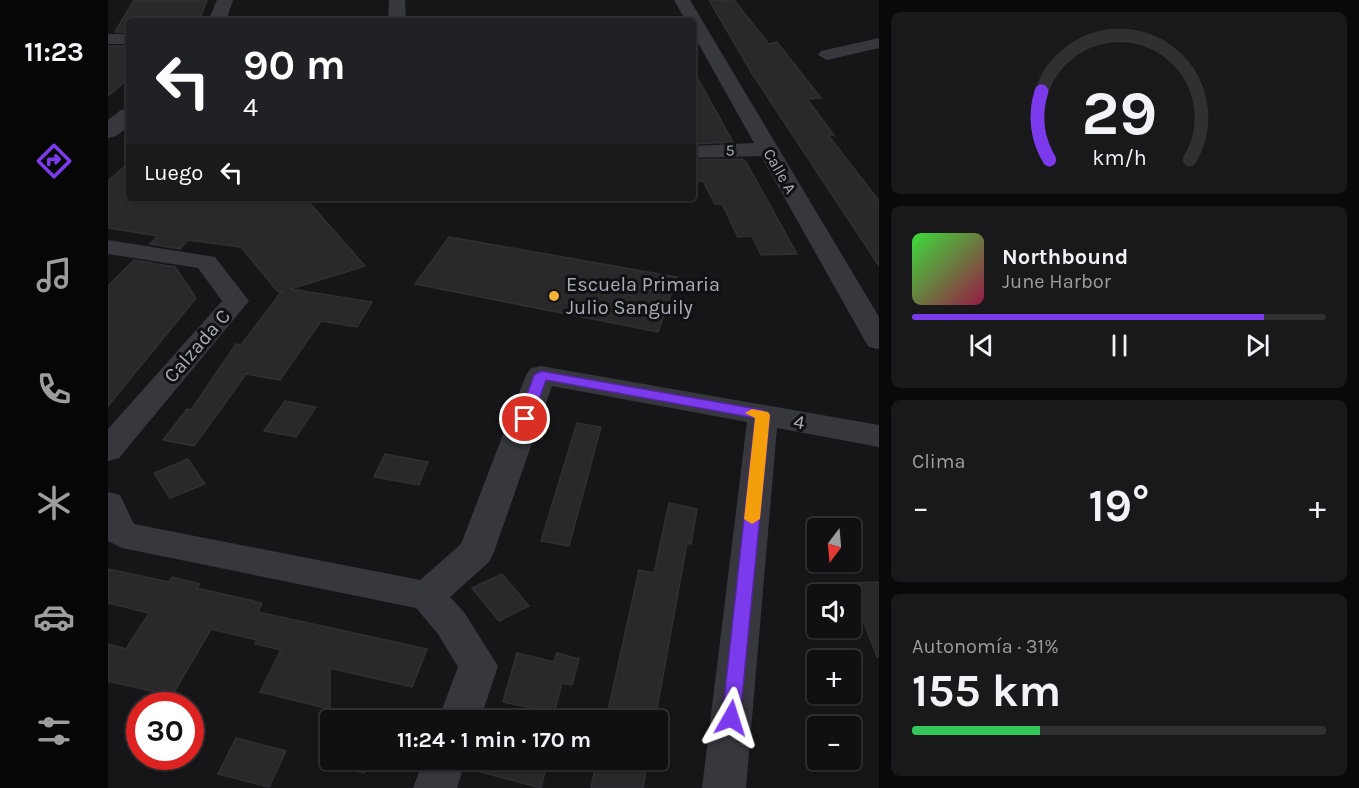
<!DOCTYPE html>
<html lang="es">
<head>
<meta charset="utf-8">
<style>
	:root { --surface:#101012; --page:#19191b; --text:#f1f3f6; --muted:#9c9d9f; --line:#303032; --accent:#7c3aed }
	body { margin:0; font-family:Karla,sans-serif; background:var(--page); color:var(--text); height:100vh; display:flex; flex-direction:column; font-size:22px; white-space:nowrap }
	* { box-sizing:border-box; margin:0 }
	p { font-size:20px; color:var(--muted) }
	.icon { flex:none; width:33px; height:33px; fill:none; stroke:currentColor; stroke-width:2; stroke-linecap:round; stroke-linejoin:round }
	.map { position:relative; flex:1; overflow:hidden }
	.panel { display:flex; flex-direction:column; gap:12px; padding:12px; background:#09090a; width:480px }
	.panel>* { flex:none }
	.hud { position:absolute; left:18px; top:18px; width:570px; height:183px; border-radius:6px; box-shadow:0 2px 4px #0004,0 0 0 2px var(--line); background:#202124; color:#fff; overflow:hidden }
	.needle { width:39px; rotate:196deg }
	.tools { position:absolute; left:699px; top:518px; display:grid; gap:12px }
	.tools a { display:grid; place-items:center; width:54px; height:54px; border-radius:6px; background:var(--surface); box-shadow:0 2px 4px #0004,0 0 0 2px var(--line); font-size:30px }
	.speed { position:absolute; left:18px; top:692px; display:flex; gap:12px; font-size:30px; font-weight:700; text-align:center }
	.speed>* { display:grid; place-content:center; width:78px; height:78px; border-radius:50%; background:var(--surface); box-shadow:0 2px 4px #0004,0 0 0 2px var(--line); line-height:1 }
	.speed .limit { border:9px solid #d22; background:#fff; color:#111 }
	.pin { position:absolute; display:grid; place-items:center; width:51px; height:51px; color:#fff; margin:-26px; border:3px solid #fff; border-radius:50%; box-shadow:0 2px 6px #0007 }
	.me { position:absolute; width:66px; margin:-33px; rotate:6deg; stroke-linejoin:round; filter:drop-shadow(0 0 4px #0008) }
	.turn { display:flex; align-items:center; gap:21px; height:126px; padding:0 18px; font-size:27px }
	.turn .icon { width:78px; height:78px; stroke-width:2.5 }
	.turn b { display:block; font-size:42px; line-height:51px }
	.then { display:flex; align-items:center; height:57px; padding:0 18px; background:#0003; gap:12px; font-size:22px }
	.big { font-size:45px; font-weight:700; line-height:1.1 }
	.panel .card { flex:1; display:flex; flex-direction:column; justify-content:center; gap:9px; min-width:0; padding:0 21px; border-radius:9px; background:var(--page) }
	.panel .dial { align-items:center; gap:0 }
	.dial svg { height:156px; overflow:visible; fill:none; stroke:var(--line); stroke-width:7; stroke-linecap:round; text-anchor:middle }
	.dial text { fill:var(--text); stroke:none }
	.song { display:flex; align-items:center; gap:18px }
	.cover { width:72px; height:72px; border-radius:9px; background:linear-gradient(135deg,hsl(120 70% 55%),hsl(340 70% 35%)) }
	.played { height:6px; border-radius:3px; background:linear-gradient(90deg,var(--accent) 85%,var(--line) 85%) }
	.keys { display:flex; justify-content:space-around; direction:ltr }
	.heat { display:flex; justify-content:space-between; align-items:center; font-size:33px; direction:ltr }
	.charge { height:9px; border-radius:4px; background:linear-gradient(90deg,#34c759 31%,var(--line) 0) }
	.trip { position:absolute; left:212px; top:710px; width:348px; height:60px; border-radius:6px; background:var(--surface); box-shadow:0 2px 4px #0004,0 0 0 2px var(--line); font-weight:700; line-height:60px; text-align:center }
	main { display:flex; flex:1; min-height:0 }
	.menu { display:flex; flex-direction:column; width:108px; justify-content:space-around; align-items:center; background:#060607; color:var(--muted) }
	.menu .icon { width:42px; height:42px }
	.menu .current { color:var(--accent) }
	.menu b { font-size:27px; color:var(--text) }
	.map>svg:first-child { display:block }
	.building { fill:#29292c; stroke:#303034; stroke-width:1.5 }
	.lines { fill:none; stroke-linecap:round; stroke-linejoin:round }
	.minor { fill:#37383d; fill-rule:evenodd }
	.tertiary { fill:#37383d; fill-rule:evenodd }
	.route { fill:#7c3aed; stroke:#51269a; stroke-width:1.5 }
	.slow { fill:#f59e0b }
	.poi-dot { fill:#f2b134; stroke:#111113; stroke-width:2 }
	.labels { text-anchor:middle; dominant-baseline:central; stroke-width:6; stroke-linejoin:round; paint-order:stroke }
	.far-street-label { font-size:16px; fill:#a8adb8; stroke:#111113 }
	.poi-label { font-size:20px; fill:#a8adb8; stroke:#111113; text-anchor:start }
	.street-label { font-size:20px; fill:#a8adb8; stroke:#111113 }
</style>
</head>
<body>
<main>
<nav class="menu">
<b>11:23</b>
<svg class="icon current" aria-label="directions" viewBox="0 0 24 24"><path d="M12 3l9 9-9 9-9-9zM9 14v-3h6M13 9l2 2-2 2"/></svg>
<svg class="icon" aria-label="music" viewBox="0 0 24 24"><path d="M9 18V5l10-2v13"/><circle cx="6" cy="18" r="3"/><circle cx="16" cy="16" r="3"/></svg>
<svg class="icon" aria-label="phone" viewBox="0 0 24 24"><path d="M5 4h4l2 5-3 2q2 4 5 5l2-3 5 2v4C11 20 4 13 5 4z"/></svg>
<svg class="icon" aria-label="climate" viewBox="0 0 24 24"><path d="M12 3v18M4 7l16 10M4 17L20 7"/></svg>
<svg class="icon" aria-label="car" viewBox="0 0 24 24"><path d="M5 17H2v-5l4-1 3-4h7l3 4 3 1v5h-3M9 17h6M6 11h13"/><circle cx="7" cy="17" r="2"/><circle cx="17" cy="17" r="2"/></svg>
<svg class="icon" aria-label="filters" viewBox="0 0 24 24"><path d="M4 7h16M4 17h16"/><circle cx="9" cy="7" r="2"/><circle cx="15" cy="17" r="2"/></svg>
</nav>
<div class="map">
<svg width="771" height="788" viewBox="0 0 771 788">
	<rect width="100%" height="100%" fill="#161618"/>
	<path class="building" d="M26,0H99L91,21H21V32H7Z
		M601,0H626L661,44L669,42L713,98L699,99L726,135H720L771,201V266L645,75Z
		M0,46H21V78L0,96Z
		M585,70L604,104L625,142L585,144Z
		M634,159L638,162L689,254L653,255L644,236L630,237L614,204H607L595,181H585V160Z
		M21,163V198L198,199L257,266L182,289L264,302L249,327L213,321L172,380L138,374L86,446L55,440L79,409L83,410L128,344L133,345L174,291L170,292L133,247L80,240L72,249L42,244L50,236L0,228V181Z
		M341,237L569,277L550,332L307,284Z
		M26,260L67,267L88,298L0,406V286Z
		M177,401L208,407L188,437L156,431Z
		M469,423L493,427L461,546L433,541Z
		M277,454L320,462L311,485L266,477Z
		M80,459L97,484L62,498L46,473Z
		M561,503L589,509L583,544L579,543L547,720H498L531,570L546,573Z
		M0,569L61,582L64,577L92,584L89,588L154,603L150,612L319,649L304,687L222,668V709L152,692L173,650L147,644L149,640L103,629L64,696L0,681V644L18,649L41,613L0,603Z
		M394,574L421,606L391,621L364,588Z
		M771,582V657H769L741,583Z
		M409,653L446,662L449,653L471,659L464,685L454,683L446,713L395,702Z
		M128,738L178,751L161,787L110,774Z
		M222,743V759H262L256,773L214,763Z
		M360,759H440L433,788L357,768Z
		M489,759H540L535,788H483Z"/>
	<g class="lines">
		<path class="minor" d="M109,0H125L118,21H100Z
			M281,0H297L298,21H280Z
			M566,0H582L771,317V349L761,347L757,341L653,156L585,158V146L646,143L585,34V21H578Z
			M0,34H21V44H0Z
			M771,38V48L719,60L710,55L713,51Z
			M0,240L107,257L141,301L11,458L0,461V429L114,301L90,268L0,254Z
			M433,366L771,425V447L669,428L638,788H594L639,422L444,386L386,552L381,562L342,597L356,612L390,666L372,720H330L350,667L330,634L308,608L14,548L0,541V492L12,495L26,524L312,580L353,544L418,375L423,368Z
			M316,759H358L349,788H305Z"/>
		<path class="tertiary" d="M21,108V126L8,136L0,138V120L13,110Z"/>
	</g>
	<path class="route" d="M433,371L655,410L662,415L632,718L630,724L623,726L616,724L614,718L647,418L438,380L424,419L422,423H412L410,419L426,375Z"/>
	<path class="slow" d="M644,409L660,412L662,415L652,519L644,524L636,519L647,418L637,413Z"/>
	<circle class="poi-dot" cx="446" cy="296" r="6"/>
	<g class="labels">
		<g class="far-street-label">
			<text transform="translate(622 150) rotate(-2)">5</text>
			<text transform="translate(672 171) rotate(60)">Calle A</text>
		</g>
		<g class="poi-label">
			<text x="458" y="284">Escuela Primaria<tspan x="458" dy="23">Julio Sanguily</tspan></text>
		</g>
		<g class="street-label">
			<text transform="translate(89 346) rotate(-49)">Calzada C</text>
			<text transform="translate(691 422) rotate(10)">4</text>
		</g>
	</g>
</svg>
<div class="tools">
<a><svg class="needle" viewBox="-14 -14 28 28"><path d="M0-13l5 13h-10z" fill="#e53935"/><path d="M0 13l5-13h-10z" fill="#9c9d9f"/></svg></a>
<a><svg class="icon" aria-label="sound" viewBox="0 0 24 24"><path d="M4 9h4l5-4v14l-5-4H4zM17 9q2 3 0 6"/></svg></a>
<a>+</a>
<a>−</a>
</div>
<div class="speed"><div class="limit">30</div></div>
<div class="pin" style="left:417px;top:419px;background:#d93025"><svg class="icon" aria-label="arrive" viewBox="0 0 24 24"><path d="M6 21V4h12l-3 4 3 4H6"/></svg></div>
<svg class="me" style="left:623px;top:718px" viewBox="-20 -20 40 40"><path d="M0-17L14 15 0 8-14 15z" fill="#7c3aed" stroke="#fff" stroke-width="4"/></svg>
<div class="trip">11:24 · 1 min · 170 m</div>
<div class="hud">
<div class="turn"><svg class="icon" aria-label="left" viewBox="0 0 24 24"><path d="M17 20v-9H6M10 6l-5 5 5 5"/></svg><div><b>90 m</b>4</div></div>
<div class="then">Luego<svg class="icon" aria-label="left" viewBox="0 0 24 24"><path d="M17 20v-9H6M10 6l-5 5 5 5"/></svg></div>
</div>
</div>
<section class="panel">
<div class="card dial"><svg viewBox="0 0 100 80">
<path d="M14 69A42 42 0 1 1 86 69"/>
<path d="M14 69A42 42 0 0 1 10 34" stroke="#7c3aed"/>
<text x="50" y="56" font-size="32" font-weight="700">29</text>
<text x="50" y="72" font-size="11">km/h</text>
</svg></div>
<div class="card">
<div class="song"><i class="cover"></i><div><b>Northbound</b><p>June Harbor</p></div></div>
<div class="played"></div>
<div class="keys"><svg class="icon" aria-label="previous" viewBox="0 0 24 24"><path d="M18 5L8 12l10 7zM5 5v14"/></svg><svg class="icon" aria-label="pause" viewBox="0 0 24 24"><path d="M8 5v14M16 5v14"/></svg><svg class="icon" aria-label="next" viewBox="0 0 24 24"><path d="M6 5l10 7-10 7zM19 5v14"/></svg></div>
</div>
<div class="card"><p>Clima</p>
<div class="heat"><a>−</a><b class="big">19°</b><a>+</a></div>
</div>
<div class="card"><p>Autonomía · 31%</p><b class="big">155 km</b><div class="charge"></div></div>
</section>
</main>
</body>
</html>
